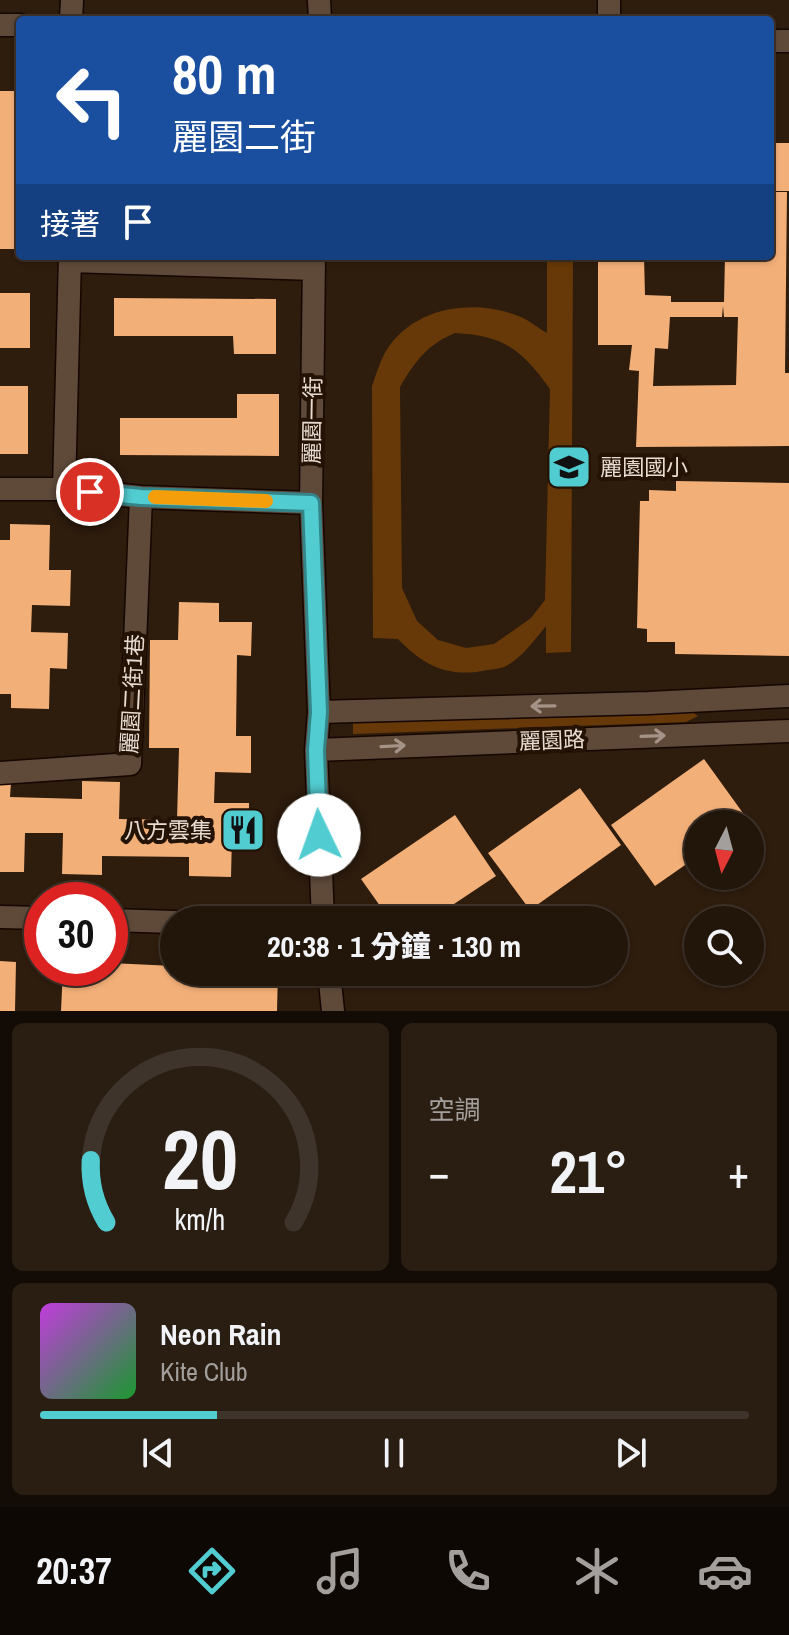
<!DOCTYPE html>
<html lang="zh-TW">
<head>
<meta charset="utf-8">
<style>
	:root { --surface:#22150a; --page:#2a1e13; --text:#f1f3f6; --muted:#a29f9c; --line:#3f342b; --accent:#51ccd1 }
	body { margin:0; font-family:"Archivo Narrow","Noto Sans TC",sans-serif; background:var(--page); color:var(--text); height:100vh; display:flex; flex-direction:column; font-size:30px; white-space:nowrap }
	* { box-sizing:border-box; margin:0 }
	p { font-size:26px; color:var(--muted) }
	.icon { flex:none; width:44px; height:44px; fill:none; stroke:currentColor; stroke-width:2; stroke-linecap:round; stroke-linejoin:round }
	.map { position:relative; height:1011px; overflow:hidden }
	.details { display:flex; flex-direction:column; gap:12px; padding:12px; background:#130c06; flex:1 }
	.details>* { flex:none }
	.banner { position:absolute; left:16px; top:16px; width:758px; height:244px; border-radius:8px; box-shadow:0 2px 6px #0004,0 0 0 2px var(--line); background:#1a4fa0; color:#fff; overflow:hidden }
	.needle { width:52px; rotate:186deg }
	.tools { position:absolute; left:684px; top:810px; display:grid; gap:16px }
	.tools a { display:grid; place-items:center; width:80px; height:80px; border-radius:50%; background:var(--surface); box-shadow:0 2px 6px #0004,0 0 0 2px var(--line); font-size:40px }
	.speed { position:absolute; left:24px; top:882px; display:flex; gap:16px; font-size:40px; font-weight:700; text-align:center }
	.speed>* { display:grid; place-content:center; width:104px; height:104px; border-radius:50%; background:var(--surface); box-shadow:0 2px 6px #0004,0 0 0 2px var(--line); line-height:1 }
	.speed .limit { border:12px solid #d22; background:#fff; color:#111 }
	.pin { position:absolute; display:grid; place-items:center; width:68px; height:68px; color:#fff; margin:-34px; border:4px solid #fff; border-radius:50%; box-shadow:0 2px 8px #0007 }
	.me { position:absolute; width:88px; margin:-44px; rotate:357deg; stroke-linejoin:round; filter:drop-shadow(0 0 6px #0008) }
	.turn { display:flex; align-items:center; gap:28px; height:168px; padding:0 24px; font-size:36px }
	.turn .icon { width:104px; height:104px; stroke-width:2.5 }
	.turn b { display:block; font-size:56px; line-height:68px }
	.then { display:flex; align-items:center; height:76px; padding:0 24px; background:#0003; gap:16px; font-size:30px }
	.big { font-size:60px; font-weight:800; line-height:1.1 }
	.details .card { flex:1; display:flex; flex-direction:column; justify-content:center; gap:12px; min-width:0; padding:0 28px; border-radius:12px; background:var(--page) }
	.details .dial { align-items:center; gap:0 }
	.dial svg { height:208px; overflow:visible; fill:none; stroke:var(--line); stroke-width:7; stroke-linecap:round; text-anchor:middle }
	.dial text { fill:var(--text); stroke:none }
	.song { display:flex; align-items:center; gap:24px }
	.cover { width:96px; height:96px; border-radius:12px; background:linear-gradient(135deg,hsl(290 70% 55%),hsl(130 70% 35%)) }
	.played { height:8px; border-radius:4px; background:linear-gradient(90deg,var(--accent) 25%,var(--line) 25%) }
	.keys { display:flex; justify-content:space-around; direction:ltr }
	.heat { display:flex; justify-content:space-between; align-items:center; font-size:44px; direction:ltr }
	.details .tiles { flex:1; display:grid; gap:12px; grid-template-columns:1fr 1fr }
	.card:last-child { grid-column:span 2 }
	.trip { position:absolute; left:160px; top:906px; width:468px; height:80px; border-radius:40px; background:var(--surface); box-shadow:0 2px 6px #0004,0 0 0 2px var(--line); font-weight:800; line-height:80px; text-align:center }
	.tab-bar { display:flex; height:128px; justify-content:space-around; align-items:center; background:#0e0804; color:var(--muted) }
	.tab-bar .icon { width:56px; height:56px }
	.tab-bar .active { color:var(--accent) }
	.tab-bar b { font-size:36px; color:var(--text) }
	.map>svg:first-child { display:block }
	.green { fill:#673908; fill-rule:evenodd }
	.building { fill:#f3af78; fill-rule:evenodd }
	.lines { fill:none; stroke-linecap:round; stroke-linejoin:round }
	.minor-casing { stroke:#150600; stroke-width:25 }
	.tertiary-casing { stroke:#150600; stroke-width:25 }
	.minor { stroke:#5f4a3a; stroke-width:22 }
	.tertiary { stroke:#5f4a3a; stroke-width:22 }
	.oneway { stroke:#a49386 }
	.route-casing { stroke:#358588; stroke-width:20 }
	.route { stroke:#51ccd1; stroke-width:14 }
	.slow { stroke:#f59e0b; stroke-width:14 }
	.labels { text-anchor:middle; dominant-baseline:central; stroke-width:8; stroke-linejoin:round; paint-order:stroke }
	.street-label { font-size:22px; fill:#e8dcd2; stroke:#241204 }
	.poi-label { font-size:22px; fill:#e8dcd2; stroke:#241204; text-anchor:start }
</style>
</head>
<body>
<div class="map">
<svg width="789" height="1011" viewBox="0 0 789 1011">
	<rect width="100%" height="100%" fill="#2e1c0d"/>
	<path class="green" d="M547,256H573L571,652L546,653V626C535,639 522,658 506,666C501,669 493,669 488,670C449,678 425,667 398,639L373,638L372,386C376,375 380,361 386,351C414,306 475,298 521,317C530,321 538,328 547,333ZM455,333C505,336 521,349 550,389L545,600L531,618L494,644L466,648L438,640L417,621L402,588L400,387C415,361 428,344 455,333Z
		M687,708L698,716L686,722L353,734V719Z"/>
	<path class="building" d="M0,91H20V249H0Z
		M770,143H789V191H770Z
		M770,192H787L785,373H789V446L636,447L639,371L629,370L632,345H598V256H644L645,295L671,296V302H724L725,256H770ZM723,306L724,317H738L736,385L653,386L655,348L668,349L670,317H722Z
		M0,293H30V348H0Z
		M114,298L276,299V354H234L233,336H114Z
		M0,386H28V454H0Z
		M237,394H279V456L120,455V418H237Z
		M676,481L789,483V656L675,654V642H647V629L637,628L640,501H649V490L676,491Z
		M10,524L50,525L49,570H71L70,606L32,605L31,632L68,633L67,669L50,668L49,709L11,708V694H0V540H10Z
		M179,602L219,603V622H252L251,656L237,655L236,736H251V773L215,772L214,803H249V836H232L231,877L189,876V857L102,856V875L62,874L63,833H25L24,872H0V782H11L10,797L82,799V781L120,782L119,819L177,820L179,748H149L150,640H178Z
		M704,759L748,820L742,824H698V856L655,886L611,825Z
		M580,788L621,845L530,910L488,853Z
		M455,815L496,876L430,920H390L361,879Z
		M0,961L16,962L15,1011H0Z
		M110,963L174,966V972H278L277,1011H61L63,968H110Z"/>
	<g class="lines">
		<g class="minor-casing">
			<path id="minor" d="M319,0L320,20
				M609,0V20
				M71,20L72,0
				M314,256L311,503L319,712L316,750L323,920
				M70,261L314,269
				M0,489H64L141,497L311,503
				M64,489L70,256
				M319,712L649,703L789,696
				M316,750L789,731
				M0,773L130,764L141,497
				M0,917L42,918
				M110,920L174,922
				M329,972L333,1011"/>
		</g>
		<g class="tertiary-casing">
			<path id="tertiary" d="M0,25H20
				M770,41H789"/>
		</g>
		<use href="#minor" class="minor"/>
		<use href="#tertiary" class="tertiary"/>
	</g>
	<defs><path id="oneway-shaft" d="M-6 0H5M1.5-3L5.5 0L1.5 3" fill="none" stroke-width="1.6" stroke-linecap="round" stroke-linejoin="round" transform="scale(2)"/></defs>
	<g class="oneway">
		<use href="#oneway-shaft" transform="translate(543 706) rotate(179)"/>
		<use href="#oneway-shaft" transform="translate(653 736) rotate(-2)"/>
		<use href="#oneway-shaft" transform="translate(393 746) rotate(-3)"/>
	</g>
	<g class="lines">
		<g class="route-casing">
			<path id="route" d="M90,492L141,497L311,503L319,712L316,750L319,835"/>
		</g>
		<use href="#route" class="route"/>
		<path class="slow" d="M155,497L266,501"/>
	</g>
	<defs>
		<g id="school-square" transform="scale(2.3)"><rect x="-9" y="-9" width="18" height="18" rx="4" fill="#51ccd1" stroke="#241204"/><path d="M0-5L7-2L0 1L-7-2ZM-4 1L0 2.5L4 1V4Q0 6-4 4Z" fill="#111"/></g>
		<g id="restaurant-square" transform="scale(2.3)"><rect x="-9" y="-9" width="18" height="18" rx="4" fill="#51ccd1" stroke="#241204"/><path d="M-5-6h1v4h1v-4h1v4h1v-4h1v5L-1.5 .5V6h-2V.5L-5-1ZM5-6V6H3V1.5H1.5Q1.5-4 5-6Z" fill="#111"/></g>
	</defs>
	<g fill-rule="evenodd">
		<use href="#school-square" x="569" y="467"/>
		<use href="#restaurant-square" x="243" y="830"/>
	</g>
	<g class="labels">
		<g class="street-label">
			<text transform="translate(312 420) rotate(-89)">麗園一街</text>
			<text transform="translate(132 694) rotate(-87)">麗園二街1巷</text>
			<text transform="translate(552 740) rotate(-2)">麗園路</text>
		</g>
		<g class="poi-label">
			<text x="600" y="467">麗園國小</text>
			<text x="212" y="830" text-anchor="end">八方雲集</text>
		</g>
	</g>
</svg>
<div class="tools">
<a><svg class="needle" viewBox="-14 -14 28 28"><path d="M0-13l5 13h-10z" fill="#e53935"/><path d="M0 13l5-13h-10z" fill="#a29f9c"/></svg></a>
<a><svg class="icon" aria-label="search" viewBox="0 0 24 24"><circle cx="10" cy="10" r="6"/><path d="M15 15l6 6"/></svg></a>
</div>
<div class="speed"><div class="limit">30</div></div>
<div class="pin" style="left:90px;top:492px;background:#d93025"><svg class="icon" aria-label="arrive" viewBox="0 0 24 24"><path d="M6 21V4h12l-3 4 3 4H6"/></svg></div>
<svg class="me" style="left:319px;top:835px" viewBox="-20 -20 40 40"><circle r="19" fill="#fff"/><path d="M0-13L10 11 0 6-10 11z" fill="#51ccd1"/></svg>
<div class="trip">20:38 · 1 分鐘 · 130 m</div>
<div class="banner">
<div class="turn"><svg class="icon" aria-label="left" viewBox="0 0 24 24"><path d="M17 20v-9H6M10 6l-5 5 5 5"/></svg><div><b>80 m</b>麗園二街</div></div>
<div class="then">接著<svg class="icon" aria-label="arrive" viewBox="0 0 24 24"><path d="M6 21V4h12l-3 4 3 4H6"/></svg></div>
</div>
</div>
<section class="details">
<div class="tiles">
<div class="card dial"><svg viewBox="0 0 100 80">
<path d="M14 69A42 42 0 1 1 86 69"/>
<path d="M14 69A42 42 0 0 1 8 45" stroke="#51ccd1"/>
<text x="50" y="56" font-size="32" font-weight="700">20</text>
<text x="50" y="72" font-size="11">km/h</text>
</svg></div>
<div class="card"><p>空調</p>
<div class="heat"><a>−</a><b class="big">21°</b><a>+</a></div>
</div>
<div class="card">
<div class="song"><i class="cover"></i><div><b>Neon Rain</b><p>Kite Club</p></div></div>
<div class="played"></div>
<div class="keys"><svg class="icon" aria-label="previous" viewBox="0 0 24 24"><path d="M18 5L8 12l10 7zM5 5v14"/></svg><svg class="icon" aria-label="pause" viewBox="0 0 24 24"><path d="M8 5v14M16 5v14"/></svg><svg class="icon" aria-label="next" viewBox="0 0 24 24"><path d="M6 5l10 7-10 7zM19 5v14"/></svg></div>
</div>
</div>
</section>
<nav class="tab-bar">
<b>20:37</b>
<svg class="icon active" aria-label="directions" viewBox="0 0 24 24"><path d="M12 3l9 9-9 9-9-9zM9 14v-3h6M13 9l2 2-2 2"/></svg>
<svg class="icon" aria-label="music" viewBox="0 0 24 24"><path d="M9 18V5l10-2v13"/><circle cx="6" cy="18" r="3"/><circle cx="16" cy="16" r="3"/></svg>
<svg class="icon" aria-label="phone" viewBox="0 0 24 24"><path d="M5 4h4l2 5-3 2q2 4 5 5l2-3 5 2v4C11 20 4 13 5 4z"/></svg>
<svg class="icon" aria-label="climate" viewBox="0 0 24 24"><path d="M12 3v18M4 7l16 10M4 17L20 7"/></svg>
<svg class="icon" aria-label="car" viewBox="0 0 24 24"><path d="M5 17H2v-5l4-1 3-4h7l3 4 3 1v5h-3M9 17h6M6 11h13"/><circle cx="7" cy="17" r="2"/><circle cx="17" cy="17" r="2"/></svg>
</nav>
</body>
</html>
